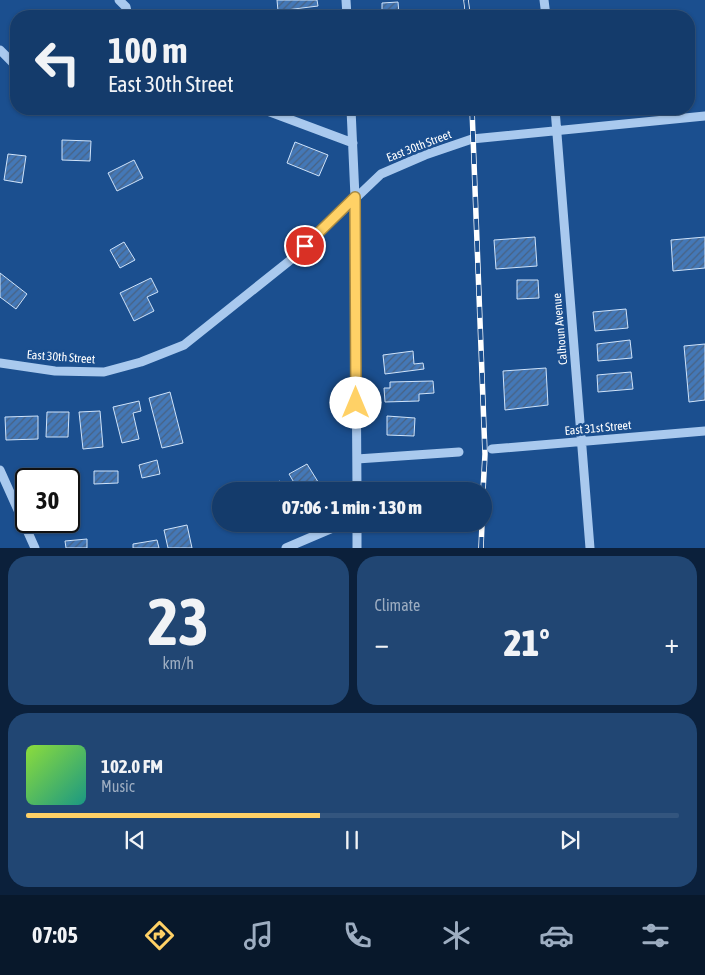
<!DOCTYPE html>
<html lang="en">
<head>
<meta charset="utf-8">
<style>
	:root { --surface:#143b6b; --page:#214673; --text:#f1f3f6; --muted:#9dadc1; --line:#33557e; --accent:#ffd166 }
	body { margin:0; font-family:"Asap Condensed",sans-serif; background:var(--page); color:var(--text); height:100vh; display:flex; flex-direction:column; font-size:19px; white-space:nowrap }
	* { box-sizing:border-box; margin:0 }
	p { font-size:16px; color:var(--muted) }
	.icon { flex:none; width:28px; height:28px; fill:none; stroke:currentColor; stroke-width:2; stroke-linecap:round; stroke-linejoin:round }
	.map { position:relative; height:548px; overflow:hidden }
	.details { display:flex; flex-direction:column; gap:8px; padding:8px; background:#0b203b; flex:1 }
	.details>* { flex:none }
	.hud { position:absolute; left:10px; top:10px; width:685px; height:105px; border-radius:20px; box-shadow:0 1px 4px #0004,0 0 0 1px var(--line); background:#143b6b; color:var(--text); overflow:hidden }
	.speed { position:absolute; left:15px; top:468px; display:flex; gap:10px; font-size:25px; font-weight:700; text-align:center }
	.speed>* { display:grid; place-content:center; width:65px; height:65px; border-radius:50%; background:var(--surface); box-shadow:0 1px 4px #0004,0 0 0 1px var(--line); line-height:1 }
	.speed .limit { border:2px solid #111; border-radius:8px; background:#fff; color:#111 }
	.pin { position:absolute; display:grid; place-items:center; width:42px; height:42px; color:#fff; margin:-21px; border:2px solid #fff; border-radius:50%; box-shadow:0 1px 5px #0007 }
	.me { position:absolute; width:55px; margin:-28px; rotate:0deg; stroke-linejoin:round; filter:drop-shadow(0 0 4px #0008) }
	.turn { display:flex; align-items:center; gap:18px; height:105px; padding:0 15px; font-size:22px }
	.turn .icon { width:65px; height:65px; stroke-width:2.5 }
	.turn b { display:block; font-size:35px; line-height:42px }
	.big { font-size:38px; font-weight:800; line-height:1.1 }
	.details .card { flex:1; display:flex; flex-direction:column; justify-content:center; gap:8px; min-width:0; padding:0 18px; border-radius:20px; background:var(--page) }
	.details .dial { align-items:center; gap:0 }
	.dial b { font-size:65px; line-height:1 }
	.song { display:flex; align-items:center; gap:15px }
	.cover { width:60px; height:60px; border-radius:8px; background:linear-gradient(135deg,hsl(90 70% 55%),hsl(170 70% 35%)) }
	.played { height:5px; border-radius:2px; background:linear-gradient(90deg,var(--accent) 45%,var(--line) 45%) }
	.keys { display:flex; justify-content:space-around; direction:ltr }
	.heat { display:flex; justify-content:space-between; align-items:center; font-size:28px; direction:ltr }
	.details .tiles { flex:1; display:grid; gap:8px; grid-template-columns:1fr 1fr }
	.card:last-child { grid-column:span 2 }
	.trip { position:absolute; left:212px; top:482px; width:280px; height:50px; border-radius:25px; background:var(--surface); box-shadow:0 1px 4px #0004,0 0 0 1px var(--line); font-weight:800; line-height:50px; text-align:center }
	.tabs { display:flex; height:80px; justify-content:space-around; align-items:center; background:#08182b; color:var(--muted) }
	.tabs .icon { width:35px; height:35px }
	.tabs .current { color:var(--accent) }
	.tabs b { font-size:22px; color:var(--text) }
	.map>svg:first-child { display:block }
	.building { fill:url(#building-hatch); stroke:#cfe3fa }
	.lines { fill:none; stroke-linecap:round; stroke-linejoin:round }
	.minor { stroke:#a9c9ee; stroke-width:9 }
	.rail-casing { stroke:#fff; stroke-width:5.5 }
	.rail { stroke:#1b4f8f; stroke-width:4; stroke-dasharray:11; stroke-linecap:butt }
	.route-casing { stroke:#a68842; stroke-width:12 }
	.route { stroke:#ffd166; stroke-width:9 }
	.labels { text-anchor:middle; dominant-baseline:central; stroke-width:5; stroke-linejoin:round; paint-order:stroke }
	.street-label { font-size:12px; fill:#fff; stroke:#1b4f8f }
</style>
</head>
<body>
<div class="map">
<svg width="705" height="548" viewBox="0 0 705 548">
	<defs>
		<pattern id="building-hatch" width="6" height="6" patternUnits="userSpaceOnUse" patternTransform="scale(1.25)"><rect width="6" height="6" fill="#4478b7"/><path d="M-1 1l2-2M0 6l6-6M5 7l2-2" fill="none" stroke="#486282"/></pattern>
	</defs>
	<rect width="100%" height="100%" fill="#1b4f8f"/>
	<path class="building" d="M277,0H317L318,6L278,11Z
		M398,2L399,14H407V16H382V3Z
		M378,109H414V112L378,114Z
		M493,109H534V112L493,114Z
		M62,140L91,141L90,161L62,160Z
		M295,142L328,155L319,176L287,163Z
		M8,154L26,156L22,183L4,180Z
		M134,160L143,178L117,191L108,173Z
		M535,237L537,266L496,269L494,240Z
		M705,237V268L673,271L671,240Z
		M124,242L135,260L120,268L110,250Z
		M0,273L27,294L16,309L0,297Z
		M151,278L158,292L147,297L154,311L134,321L120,293Z
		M517,280H538L539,298L517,299Z
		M626,309L628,328L595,331L593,312Z
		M630,340L632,358L598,361L597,344Z
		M705,344V400L689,402L684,346Z
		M413,351L414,364L423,363L424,369L385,374L383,355Z
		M546,368L548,405L505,410L503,371Z
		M631,372L633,389L598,392L597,375Z
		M433,381L434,393L419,394V401L385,402L384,388H390V382Z
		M170,392L183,443L162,448L149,398Z
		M139,401L141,411L133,413L139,439L122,443L113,407Z
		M100,411L103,447L83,449L79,412Z
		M47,412H69L68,437H46Z
		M38,416V439L6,440L5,417Z
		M387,416L415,418L414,436L387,435Z
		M157,460L160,474L142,478L139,465Z
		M307,464L320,485L310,491H299L289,474Z
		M94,471H118V483L94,484Z
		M280,481L285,491H260Z
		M239,524H260L242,531Z
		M187,525L192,548H168L164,530Z
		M87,539V548H66L65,541Z
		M157,540L159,548H133V544Z"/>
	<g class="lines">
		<path class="minor" d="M119,0L126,7L128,16
			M346,0L347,16
			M544,0L546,16
			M0,50L16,66
			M262,109L353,143
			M351,109L355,197L357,491
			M555,109L590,548
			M0,363L55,371L104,372L141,362L184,345L293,258L381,174L425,155L472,139L705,116
			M492,449L705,431
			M357,459L459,452
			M0,470L35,548
			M286,548L335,527H357
			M357,548V524"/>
		<g class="rail-casing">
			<path id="rail" d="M466,0L468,16
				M472,109L485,454L483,491
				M481,548L482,524"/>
		</g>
		<use href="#rail" class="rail"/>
	</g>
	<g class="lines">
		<g class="route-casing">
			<path id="route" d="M305,246L355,197L356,403"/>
		</g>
		<use href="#route" class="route"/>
	</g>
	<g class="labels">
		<g class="street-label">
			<text transform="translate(419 146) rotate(-21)">East 30th Street</text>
			<text transform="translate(560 329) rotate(-95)">Calhoun Avenue</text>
			<text transform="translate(61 357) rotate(4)">East 30th Street</text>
			<text transform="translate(598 428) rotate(-5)">East 31st Street</text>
		</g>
	</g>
</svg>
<div class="speed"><div class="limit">30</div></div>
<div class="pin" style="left:305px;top:246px;background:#d93025"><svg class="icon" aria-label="arrive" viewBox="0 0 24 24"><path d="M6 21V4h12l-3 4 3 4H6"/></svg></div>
<svg class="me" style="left:356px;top:403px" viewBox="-20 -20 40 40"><circle r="19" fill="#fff"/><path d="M0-13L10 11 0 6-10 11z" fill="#ffd166"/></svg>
<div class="trip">07:06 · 1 min · 130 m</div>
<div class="hud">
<div class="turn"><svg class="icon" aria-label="left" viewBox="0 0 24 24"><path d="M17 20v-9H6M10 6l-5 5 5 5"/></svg><div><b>100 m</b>East 30th Street</div></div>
</div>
</div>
<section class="details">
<div class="tiles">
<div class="card dial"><b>23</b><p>km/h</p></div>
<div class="card"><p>Climate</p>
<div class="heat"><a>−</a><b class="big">21°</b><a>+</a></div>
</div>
<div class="card">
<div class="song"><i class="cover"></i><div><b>102.0 FM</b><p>Music</p></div></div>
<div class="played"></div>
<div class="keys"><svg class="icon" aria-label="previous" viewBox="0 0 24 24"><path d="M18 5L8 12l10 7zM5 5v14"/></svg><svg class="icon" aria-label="pause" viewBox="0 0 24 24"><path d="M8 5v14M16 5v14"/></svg><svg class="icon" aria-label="next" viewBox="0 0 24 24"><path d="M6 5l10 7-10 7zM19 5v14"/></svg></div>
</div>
</div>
</section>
<nav class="tabs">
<b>07:05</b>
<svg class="icon current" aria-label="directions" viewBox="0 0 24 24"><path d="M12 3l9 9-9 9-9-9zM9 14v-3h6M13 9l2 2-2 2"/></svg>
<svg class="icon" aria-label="music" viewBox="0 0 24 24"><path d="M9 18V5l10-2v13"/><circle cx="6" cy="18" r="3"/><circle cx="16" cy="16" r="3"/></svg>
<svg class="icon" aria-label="phone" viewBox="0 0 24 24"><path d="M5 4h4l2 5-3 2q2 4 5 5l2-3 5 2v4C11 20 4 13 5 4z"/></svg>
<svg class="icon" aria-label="climate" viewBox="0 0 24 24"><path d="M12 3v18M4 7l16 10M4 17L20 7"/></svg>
<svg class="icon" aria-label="car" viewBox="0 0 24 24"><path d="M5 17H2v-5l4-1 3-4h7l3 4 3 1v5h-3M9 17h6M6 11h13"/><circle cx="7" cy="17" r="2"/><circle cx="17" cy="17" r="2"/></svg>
<svg class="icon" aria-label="filters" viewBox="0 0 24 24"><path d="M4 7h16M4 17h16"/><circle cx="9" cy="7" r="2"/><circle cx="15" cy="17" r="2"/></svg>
</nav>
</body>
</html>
